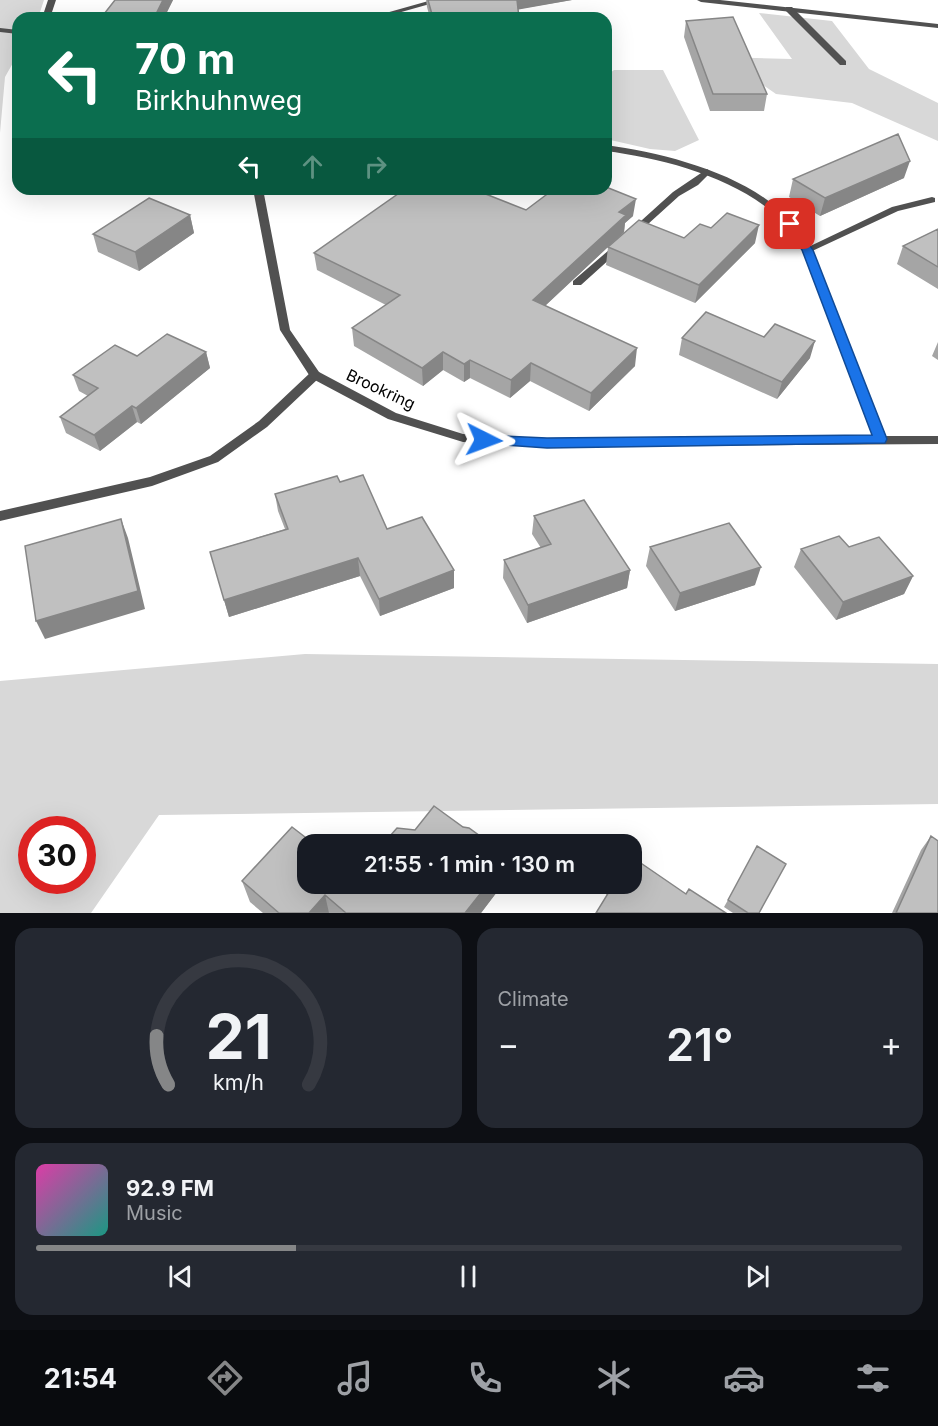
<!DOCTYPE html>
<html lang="en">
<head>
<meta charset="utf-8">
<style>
	:root { --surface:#171b24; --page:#242831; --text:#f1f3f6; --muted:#9ea1a6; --line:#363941; --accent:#858687 }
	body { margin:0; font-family:Inter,sans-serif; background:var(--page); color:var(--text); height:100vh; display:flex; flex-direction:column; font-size:22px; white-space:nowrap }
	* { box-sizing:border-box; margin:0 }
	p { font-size:20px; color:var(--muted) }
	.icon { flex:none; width:33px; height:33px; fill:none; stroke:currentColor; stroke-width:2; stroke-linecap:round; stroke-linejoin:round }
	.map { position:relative; height:913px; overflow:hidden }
	.panel { display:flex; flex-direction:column; gap:15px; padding:15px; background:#0d0f14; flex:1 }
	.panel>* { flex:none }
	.guide { position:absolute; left:12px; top:12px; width:600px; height:183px; border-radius:18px; box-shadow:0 6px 24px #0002; background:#0b6e4f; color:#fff; overflow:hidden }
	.speed { position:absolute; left:18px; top:816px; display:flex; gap:12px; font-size:30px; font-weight:700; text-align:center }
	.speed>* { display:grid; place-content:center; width:78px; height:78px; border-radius:50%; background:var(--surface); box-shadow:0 6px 24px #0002; line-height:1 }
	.speed .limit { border:9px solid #d22; background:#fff; color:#111 }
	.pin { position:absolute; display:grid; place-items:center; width:51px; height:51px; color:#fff; margin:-26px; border-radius:12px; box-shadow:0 3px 9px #0006 }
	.me { position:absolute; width:66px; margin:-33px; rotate:93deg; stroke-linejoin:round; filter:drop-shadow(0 0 4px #0008) }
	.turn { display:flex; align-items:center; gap:21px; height:126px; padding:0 24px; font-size:27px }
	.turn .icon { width:78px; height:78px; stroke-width:2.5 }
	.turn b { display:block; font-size:42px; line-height:51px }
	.lanes { display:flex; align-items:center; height:57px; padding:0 24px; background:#0003; justify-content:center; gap:30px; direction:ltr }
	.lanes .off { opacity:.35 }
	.big { font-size:45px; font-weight:600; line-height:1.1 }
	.panel .tile { flex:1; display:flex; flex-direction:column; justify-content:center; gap:9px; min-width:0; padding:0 21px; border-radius:18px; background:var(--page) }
	.panel .dial { align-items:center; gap:0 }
	.dial svg { height:156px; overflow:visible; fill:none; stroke:var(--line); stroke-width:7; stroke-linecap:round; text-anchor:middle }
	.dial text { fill:var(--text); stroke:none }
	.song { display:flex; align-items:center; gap:18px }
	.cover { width:72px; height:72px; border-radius:9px; background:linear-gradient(135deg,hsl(320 70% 55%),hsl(170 70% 35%)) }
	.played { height:6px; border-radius:3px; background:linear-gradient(90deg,var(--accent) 30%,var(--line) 30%) }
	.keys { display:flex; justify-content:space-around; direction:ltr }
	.heat { display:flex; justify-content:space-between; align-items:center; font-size:33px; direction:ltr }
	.panel .tiles { flex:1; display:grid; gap:15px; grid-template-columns:1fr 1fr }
	.tile:last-child { grid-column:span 2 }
	.trip { position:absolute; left:297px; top:834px; width:345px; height:60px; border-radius:18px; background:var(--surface); box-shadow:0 6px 24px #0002; font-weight:600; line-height:60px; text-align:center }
	.dock { display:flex; height:96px; justify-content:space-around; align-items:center; background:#090b0e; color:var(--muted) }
	.dock .icon { width:42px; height:42px }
	.dock .active { color:var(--accent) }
	.dock b { font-size:27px; color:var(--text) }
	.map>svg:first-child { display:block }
	.green { fill:#d8d8d8; fill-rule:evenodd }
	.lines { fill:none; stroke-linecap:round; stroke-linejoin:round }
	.service { fill:#515151; fill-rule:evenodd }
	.minor { fill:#515151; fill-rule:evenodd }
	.wall { fill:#a5a5a5 }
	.shaded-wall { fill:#868686 }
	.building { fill:#c0c0c0; stroke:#868686; stroke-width:1.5 }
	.route { fill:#1a73e8; stroke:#114b97; stroke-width:1.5 }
	.labels { text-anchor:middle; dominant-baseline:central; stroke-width:4.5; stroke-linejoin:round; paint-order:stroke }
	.street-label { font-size:16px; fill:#000; stroke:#fff }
</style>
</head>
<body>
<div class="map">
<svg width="938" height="913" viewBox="0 0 938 913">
	<rect width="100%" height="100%" fill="#fff"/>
	<path class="green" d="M0,0H44L38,18H18V54L5,77L0,133Z
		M759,13L832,21L869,69L938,103V141L852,103L776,94L723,57L792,59Z
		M614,70H663L699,140L675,151L650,149L606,139V76Z
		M305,654L938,664V804L159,815L91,913H0V681ZM32,830H82V880H32Z"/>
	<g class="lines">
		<path class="service" d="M48,0H56L50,18H42Z
			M786,7H792L846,61V65H840L786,11Z
			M0,28L18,30V34L0,32Z
			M707,169L711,172L698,185L679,196L637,234H631V230L673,192Z
			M932,197L935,198V202L898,211L810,252L807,253L802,250L892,207Z
			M619,243L624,246L622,248L581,285H573V281L616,244Z
			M315,371L319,372L321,375L319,378L267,427L218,462L152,486L0,521V511L150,477L210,456L259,421L311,372Z"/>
		<path class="minor" d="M432,0H444L380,18H368Z
			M697,0H720L938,24V28L701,2Z
			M606,145C669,154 753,175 796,226C815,248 823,278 833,304C851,348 868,392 886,436H938V444L547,447L463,442L388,419L311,378L280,330L253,189H263L290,330L319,372L396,413L463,434L547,439L874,436L802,250C798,243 795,236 790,230C749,180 667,159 606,151Z"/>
	</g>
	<path class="wall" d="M115,0H173L164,18H105L104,14Z
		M426,0H572L518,9L519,18H430L427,7Z
		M686,21L767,94L764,111H710L684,37Z
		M904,178L820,216L789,197L793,179Z
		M526,210L633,216L625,223L624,232L684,238L711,228L755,243L695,303L606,265L608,247L545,306L635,366L589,411L530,381L510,398L470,378L464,382L443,370L423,386L354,346L352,328L386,305L317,270L314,253Z
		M190,215L194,233L139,271L98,252L93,234Z
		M938,229V289L897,264L903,246Z
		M682,338L810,358L777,399L679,355Z
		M938,342V360L932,356Z
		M206,352L210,368L141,424L137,422L100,451L66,433L60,417L88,396L79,391L73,375L137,356Z
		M340,482L387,529L454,570V588L380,616L360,576L229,617L210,552L285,529L278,511L275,494Z
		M534,516L630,570L627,588L527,623L503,578L504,560L541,548L532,534Z
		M650,547L755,585L675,611L646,566Z
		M849,547L913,576L904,594L836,620L794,567L801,549Z
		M931,836L938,913H892L921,850Z
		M242,881L308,884H503L481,913H263L250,902Z
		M609,885L686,894L606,896Z
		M728,900L760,913H733L724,907Z"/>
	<path class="shaded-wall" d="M163,0H173L164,18H155V16Z
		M516,0H572L516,10Z
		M910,161L904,178L820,216L825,198Z
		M636,199L633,216L625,223L624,232L532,318L533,300L619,212Z
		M190,215L194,233L139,271L135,252Z
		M759,225L755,243L695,303L699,285Z
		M815,341L810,358L777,399L782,382Z
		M637,348L635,366L589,411L591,393Z
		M206,352L210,368L141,424L136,408Z
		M443,352V370L423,386L422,368Z
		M470,360V378L464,382V364Z
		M531,363L530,381L510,398L511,380Z
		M132,406L137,422L100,451L94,435Z
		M121,519L128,538L145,609L45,639L36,621Z
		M358,558L360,576L229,617L224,600Z
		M761,567L755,585L675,611L680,593Z
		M454,570V588L380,616L379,599Z
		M630,570L627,588L527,623L528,605Z
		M913,576L904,594L836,620L843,602Z
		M488,884H503L481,913H465Z
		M325,895L329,913H309Z"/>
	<path class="building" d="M115,0H163L155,16L104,14Z
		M428,0H517L519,18H433Z
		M733,17L767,94H713L686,21Z
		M898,134L910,161L825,198L793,179Z
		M606,187L636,199L619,212L626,215L533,300L637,348L591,393L531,363L511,380L470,360L464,364L443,352L422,368L352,328L400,295L314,253L405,189H473L526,210L554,189H584L594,193L599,189H606Z
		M149,198L190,215L135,252L93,234Z
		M727,213L759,225L699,285L608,247L639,220L684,238L700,224L711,228Z
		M938,229V267L903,246Z
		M706,312L764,337L775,324L815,341L782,382L682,338Z
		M167,334L206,352L136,408L132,406L94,435L60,417L98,388L73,375L115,345L137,356Z
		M363,475L387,529L422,517L454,570L379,599L358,558L224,600L210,552L288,529L275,494L337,476L340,482Z
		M584,500L630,570L528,605L504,560L551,544L534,516Z
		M121,519L138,591L36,621L25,546Z
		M729,523L761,567L680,593L650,547Z
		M839,536L849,547L879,537L913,576L843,602L801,549Z
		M434,806L463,827L469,828L491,844H383L397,828L415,830Z
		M292,827L314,844H308V884H488L465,913H346L325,895L309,913H279L242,881Z
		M931,836L938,841V913H896Z
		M757,846L786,864L759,913H748L728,900Z
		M632,857L686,894L689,889L726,913H596L612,887L609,885L610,884H632Z"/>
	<path class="route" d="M790,221L794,222L813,250L887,439L885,443L547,448L479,443V436L484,435L547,438L872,435L802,250L785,224Z"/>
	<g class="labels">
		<g class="street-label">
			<text transform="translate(381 389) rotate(25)">Brookring</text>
		</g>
	</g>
</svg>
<div class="speed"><div class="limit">30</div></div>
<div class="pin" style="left:790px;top:224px;background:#d93025"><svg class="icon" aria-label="arrive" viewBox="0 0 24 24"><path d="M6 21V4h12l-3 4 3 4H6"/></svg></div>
<svg class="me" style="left:484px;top:440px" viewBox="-20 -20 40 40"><path d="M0-17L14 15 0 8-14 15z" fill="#1a73e8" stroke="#fff" stroke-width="4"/></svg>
<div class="trip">21:55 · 1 min · 130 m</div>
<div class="guide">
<div class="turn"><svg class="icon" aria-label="left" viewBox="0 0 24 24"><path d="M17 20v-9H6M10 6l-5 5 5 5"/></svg><div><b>70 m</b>Birkhuhnweg</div></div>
<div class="lanes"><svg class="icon" aria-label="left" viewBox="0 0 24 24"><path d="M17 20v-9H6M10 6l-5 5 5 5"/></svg><svg class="icon off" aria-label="ahead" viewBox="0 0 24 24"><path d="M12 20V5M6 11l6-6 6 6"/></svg><svg class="icon off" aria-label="right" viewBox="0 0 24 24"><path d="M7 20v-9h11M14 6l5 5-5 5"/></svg></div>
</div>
</div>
<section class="panel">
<div class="tiles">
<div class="tile dial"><svg viewBox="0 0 100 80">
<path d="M14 69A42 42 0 1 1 86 69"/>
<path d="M14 69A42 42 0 0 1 8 44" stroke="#858687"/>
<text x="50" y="56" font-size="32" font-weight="700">21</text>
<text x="50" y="72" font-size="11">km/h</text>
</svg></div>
<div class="tile"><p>Climate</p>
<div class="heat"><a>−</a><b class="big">21°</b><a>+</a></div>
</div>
<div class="tile">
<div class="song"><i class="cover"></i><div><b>92.9 FM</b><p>Music</p></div></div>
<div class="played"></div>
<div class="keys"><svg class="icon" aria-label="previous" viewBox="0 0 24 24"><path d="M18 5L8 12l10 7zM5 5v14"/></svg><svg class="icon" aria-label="pause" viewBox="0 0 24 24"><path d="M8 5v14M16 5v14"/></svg><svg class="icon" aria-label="next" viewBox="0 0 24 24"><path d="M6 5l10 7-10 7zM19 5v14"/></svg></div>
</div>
</div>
</section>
<nav class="dock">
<b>21:54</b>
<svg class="icon active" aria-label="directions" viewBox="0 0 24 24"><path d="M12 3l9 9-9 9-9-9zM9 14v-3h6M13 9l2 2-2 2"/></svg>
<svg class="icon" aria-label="music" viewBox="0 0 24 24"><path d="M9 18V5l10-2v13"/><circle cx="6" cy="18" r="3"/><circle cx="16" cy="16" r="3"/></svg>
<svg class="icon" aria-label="phone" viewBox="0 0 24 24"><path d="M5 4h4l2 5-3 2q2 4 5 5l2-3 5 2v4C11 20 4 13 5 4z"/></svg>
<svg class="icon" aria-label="climate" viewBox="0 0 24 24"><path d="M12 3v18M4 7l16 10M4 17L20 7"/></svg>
<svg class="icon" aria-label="car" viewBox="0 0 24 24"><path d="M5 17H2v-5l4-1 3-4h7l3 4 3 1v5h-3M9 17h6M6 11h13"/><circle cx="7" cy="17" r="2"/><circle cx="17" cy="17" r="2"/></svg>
<svg class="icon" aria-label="filters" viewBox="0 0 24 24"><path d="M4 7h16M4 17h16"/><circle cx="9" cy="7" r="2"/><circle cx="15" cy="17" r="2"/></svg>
</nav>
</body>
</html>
